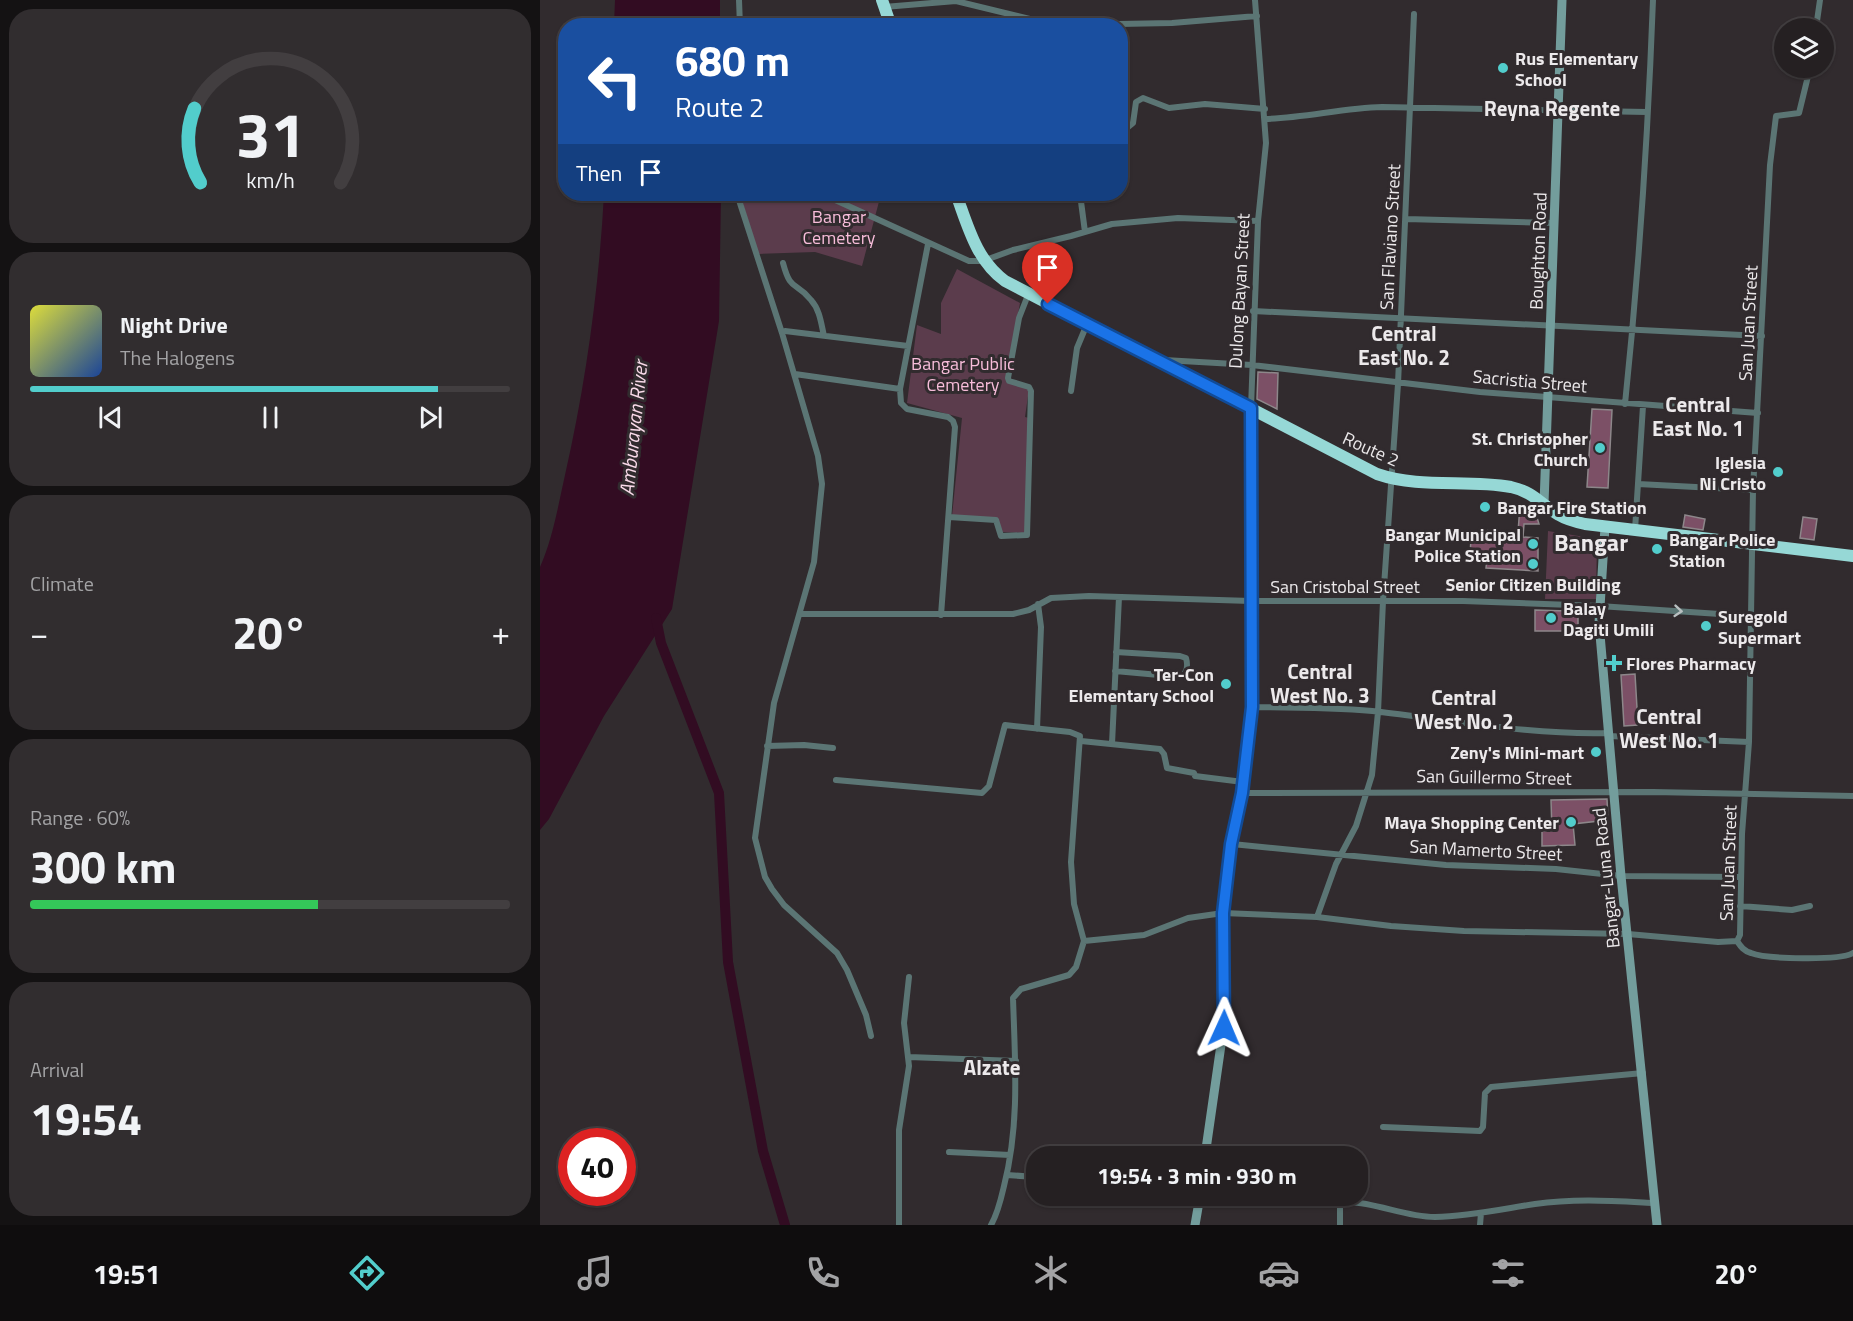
<!DOCTYPE html>
<html lang="en">
<head>
<meta charset="utf-8">
<style>
	:root { --surface:#252022; --page:#312d2f; --text:#f1f3f6; --muted:#a3a3a5; --line:#423e40; --accent:#52cdcc }
	body { margin:0; font-family:"Titillium Web",sans-serif; background:var(--page); color:var(--text); height:100vh; display:flex; flex-direction:column; font-size:22px; white-space:nowrap }
	* { box-sizing:border-box; margin:0 }
	p { font-size:20px; color:var(--muted) }
	.icon { flex:none; width:33px; height:33px; fill:none; stroke:currentColor; stroke-width:2; stroke-linecap:round; stroke-linejoin:round }
	.map { position:relative; flex:1; overflow:hidden }
	.side { display:flex; flex-direction:column; gap:9px; padding:9px; background:#141213; width:540px }
	.side>* { flex:none }
	.top-card { position:absolute; left:18px; top:18px; width:570px; height:183px; border-radius:24px; box-shadow:0 2px 4px #0004,0 0 0 2px var(--line); background:#1a4fa0; color:#fff; overflow:hidden }
	.controls { position:absolute; left:1234px; top:18px; display:grid; gap:12px }
	.controls a { display:grid; place-items:center; width:60px; height:60px; border-radius:50%; background:var(--surface); box-shadow:0 2px 4px #0004,0 0 0 2px var(--line); font-size:30px }
	.speed { position:absolute; left:18px; top:1128px; display:flex; gap:12px; font-size:30px; font-weight:700; text-align:center }
	.speed>* { display:grid; place-content:center; width:78px; height:78px; border-radius:50%; background:var(--surface); box-shadow:0 2px 4px #0004,0 0 0 2px var(--line); line-height:1 }
	.speed .limit { border:9px solid #d22; background:#fff; color:#111 }
	.pin { position:absolute; display:grid; place-items:center; width:51px; height:51px; color:#fff; margin:-62px -26px; border-radius:50% 50% 50% 0; rotate:-45deg; box-shadow:0 0 6px #0007 }
	.pin .icon { rotate:45deg }
	.me { position:absolute; width:66px; margin:-33px; rotate:1deg; stroke-linejoin:round; filter:drop-shadow(0 0 4px #0008) }
	.turn { display:flex; align-items:center; gap:21px; height:126px; padding:0 18px; font-size:27px }
	.turn .icon { width:78px; height:78px; stroke-width:2.5 }
	.turn b { display:block; font-size:42px; line-height:51px }
	.then { display:flex; align-items:center; height:57px; padding:0 18px; background:#0003; gap:12px; font-size:22px }
	.big { font-size:45px; font-weight:700; line-height:1.1 }
	.side .widget { flex:1; display:flex; flex-direction:column; justify-content:center; gap:9px; min-width:0; padding:0 21px; border-radius:24px; background:var(--page) }
	.side .dial { align-items:center; gap:0 }
	.dial svg { height:156px; overflow:visible; fill:none; stroke:var(--line); stroke-width:7; stroke-linecap:round; text-anchor:middle }
	.dial text { fill:var(--text); stroke:none }
	.song { display:flex; align-items:center; gap:18px }
	.cover { width:72px; height:72px; border-radius:9px; background:linear-gradient(135deg,hsl(60 70% 55%),hsl(220 70% 35%)) }
	.played { height:6px; border-radius:3px; background:linear-gradient(90deg,var(--accent) 85%,var(--line) 85%) }
	.keys { display:flex; justify-content:space-around; direction:ltr }
	.heat { display:flex; justify-content:space-between; align-items:center; font-size:33px; direction:ltr }
	.charge { height:9px; border-radius:4px; background:linear-gradient(90deg,#34c759 60%,var(--line) 0) }
	.trip { position:absolute; left:486px; top:1146px; width:342px; height:60px; border-radius:24px; background:var(--surface); box-shadow:0 2px 4px #0004,0 0 0 2px var(--line); font-weight:700; line-height:60px; text-align:center }
	.tab-bar { display:flex; height:96px; justify-content:space-around; align-items:center; background:#0f0d0e; color:var(--muted) }
	.tab-bar .icon { width:42px; height:42px }
	.tab-bar .on { color:var(--accent) }
	.tab-bar b { font-size:27px; color:var(--text) }
	main { display:flex; flex:1; min-height:0 }
	.map>svg:first-child { display:block }
	.green { fill:#5b3c4c }
	.water { fill:#320c22 }
	.lines { fill:none; stroke-linecap:round; stroke-linejoin:round }
	.river { stroke:#320c22; stroke-width:10 }
	.building { fill:#7c5066; stroke:#8d878a; stroke-width:1.5 }
	.street { stroke:#5b7574; stroke-width:6 }
	.secondary { stroke:#739d9c; stroke-width:9 }
	.highway { stroke:#96d8d6; stroke-width:12 }
	.oneway { stroke:#b9c0c1 }
	.route-casing { stroke:#114b97; stroke-width:15 }
	.route { stroke:#1a73e8; stroke-width:10 }
	.poi-dot { fill:#52cdcc; stroke:#312b2e; stroke-width:2 }
	.labels { text-anchor:middle; dominant-baseline:central; stroke-width:6; stroke-linejoin:round; paint-order:stroke }
	.poi-label { font-size:18px; font-weight:bold; fill:#ece9eb; stroke:#312b2e; text-anchor:start }
	.park-label { font-size:18px; fill:#f8bdda; stroke:#312b2e }
	.street-label { font-size:18px; fill:#ece9eb; stroke:#312b2e }
	.water-label { font-size:20px; font-style:italic; fill:#f9dae9; stroke:#312b2e }
	.quarter-label { font-size:21px; font-weight:bold; fill:#ece9eb; stroke:#312b2e }
	.district-label { font-size:24px; font-weight:bold; fill:#ece9eb; stroke:#312b2e }
</style>
</head>
<body>
<main>
<section class="side">
<div class="widget dial"><svg viewBox="0 0 100 80">
<path d="M14 69A42 42 0 1 1 86 69"/>
<path d="M14 69A42 42 0 0 1 11 31" stroke="#52cdcc"/>
<text x="50" y="56" font-size="32" font-weight="700">31</text>
<text x="50" y="72" font-size="11">km/h</text>
</svg></div>
<div class="widget">
<div class="song"><i class="cover"></i><div><b>Night Drive</b><p>The Halogens</p></div></div>
<div class="played"></div>
<div class="keys"><svg class="icon" aria-label="previous" viewBox="0 0 24 24"><path d="M18 5L8 12l10 7zM5 5v14"/></svg><svg class="icon" aria-label="pause" viewBox="0 0 24 24"><path d="M8 5v14M16 5v14"/></svg><svg class="icon" aria-label="next" viewBox="0 0 24 24"><path d="M6 5l10 7-10 7zM19 5v14"/></svg></div>
</div>
<div class="widget"><p>Climate</p>
<div class="heat"><a>−</a><b class="big">20°</b><a>+</a></div>
</div>
<div class="widget"><p>Range · 60%</p><b class="big">300 km</b><div class="charge"></div></div>
<div class="widget"><p>Arrival</p><b class="big">19:54</b></div>
</section>
<div class="map">
<svg width="1313" height="1225" viewBox="0 0 1313 1225">
	<rect width="100%" height="100%" fill="#312b2e"/>
	<path class="green" d="M200,194H341L322,266L275,252L218,254Z
		M417,269L480,303L466,382L489,389L485,417L489,418L486,533L461,532L457,518L412,516L422,418L367,403L377,325L401,334V303Z
		M1008,531L1057,539L1056,599H1005Z"/>
	<path class="water" d="M75,0H180V25H74Z
		M64,194H181L179,321L132,609L64,716L9,819L0,830V567C13,538 18,506 25,475C46,383 59,287 64,194Z"/>
	<g class="lines">
		<path class="river" d="M116,618L121,643L179,793L188,962L223,1151L245,1225"/>
	</g>
	<path class="building" d="M718,372L738,373L737,409L717,399Z
		M1052,409L1072,410L1068,488L1047,487Z
		M980,506L989,507L995,511L999,524H984L983,537L998,538V571L946,568L947,559L930,557L931,537L948,538V530L978,532Z
		M1145,515L1165,519L1163,530L1143,527Z
		M1263,517L1277,519L1274,540L1260,538Z
		M995,610L1027,611V617L1038,616V629H1026V631H995Z
		M1095,674L1098,725L1084,726L1081,675Z
		M1067,799L1068,820L1033,824L1035,845L1002,846V831H1012L1011,800Z"/>
	<g class="lines">
		<path class="street" d="M199,0L200,26
			M344,7L416,1L506,23L526,25L632,23L717,16
			M333,26L349,22
			M1276,28L1280,0
			M725,119C764,118 803,108 842,107L1107,112
			M580,128H587L593,123L596,102L603,98L629,108L665,104L725,109
			M197,194L242,333
			M282,194L429,261H443L473,250L531,236L572,224L638,218L718,221
			M540,194L545,232
			M866,219L1015,223
			M388,244L360,389L361,403L367,409L408,417L413,421L415,427L401,615
			M243,263C251,293 255,280 271,300C280,310 281,323 284,336
			M713,311L1222,336
			M624,360L712,365L940,392L1218,413
			M255,374L360,389
			M531,391L537,348L547,324
			M1085,404C1099,270 1108,134 1113,0
			M711,408L718,221L726,143L715,0
			M1098,484L1213,490
			M409,517L456,520L461,536L487,535L491,391L489,387L469,381L468,378L479,318L488,295
			M1095,530L1103,406
			M260,614H473L489,610L511,598L549,596L711,601H923L1059,606L1210,616
			M575,671L641,677C647,673 648,665 646,658L640,656L576,652
			M712,707C755,708 798,707 841,712C920,721 989,735 1069,733
			M497,729L501,627L498,604
			M1069,736L1209,742
			M541,741L620,749L624,754L627,768L654,773L655,776L703,782
			M572,744L579,597
			M227,746L264,745L293,748
			M296,780L442,793L449,786L465,725L530,732L540,736L531,862L534,904L544,941L536,967L529,975L481,989L473,998C475,1061 480,1124 464,1186C461,1199 458,1213 451,1225
			M702,793L1113,792L1313,796
			M692,844L906,865L1016,869L1081,876L1200,877
			M1200,906L1252,910L1270,906
			M777,917L796,864L816,826L832,775L838,712L843,601L858,384L874,14
			M544,941L604,935L648,918L683,913L777,917L851,926L924,931L1088,934L1178,942L1197,941L1200,935L1202,834L1209,742L1213,490L1230,165L1236,116L1259,113L1270,68
			M1197,941C1201,947 1204,951 1211,953C1226,959 1299,961 1313,953
			M331,1036L326,1015L307,970L297,953L244,905L232,889L225,877L215,838L234,703L274,562L282,484L278,456L242,333L245,331L368,346
			M369,1057L476,1061
			M843,1127L940,1131L943,1127L945,1093L951,1087L1103,1073
			M409,1152L470,1155
			M467,1175L496,1177
			M359,1225V1130L369,1066L364,1023L369,977
			M800,1225V1206L809,1202C838,1203 865,1217 895,1217C929,1216 962,1209 995,1204C1035,1198 1075,1201 1115,1203
			M940,1225L941,1213"/>
		<path class="secondary" d="M1004,504L1022,0
			M1065,527L1059,623L1081,876L1117,1225
			M665,1156L685,1017L683,913L686,887L702,793L712,707L711,408
			M655,1225L660,1196"/>
		<path class="highway" d="M342,0L351,26
			M416,194C428,226 436,260 465,281L837,474C881,489 926,479 971,487C994,492 1000,504 1019,515C1027,520 1036,522 1045,524L1313,556"/>
	</g>
	<defs><path id="oneway-chevron" d="M-2-3.5L2.5 0L-2 3.5" fill="none" stroke-width="1.6" stroke-linecap="round" stroke-linejoin="round" transform="scale(1.5)"/></defs>
	<use class="oneway" href="#oneway-chevron" transform="translate(1138 611) rotate(5)"/>
	<g class="lines">
		<g class="route-casing">
			<path id="route" d="M508,304L711,408L712,707L702,793L691,844L683,913L684,1028"/>
		</g>
		<use href="#route" class="route"/>
	</g>
	<g class="poi-dot">
		<circle cx="963" cy="68" r="6"/>
		<circle cx="1060" cy="448" r="6"/>
		<circle cx="1238" cy="472" r="6"/>
		<circle cx="945" cy="507" r="6"/>
		<circle cx="993" cy="544" r="6"/>
		<circle cx="1117" cy="549" r="6"/>
		<circle cx="993" cy="564" r="6"/>
		<circle cx="1011" cy="618" r="6"/>
		<circle cx="1166" cy="626" r="6"/>
		<path d="M1071 654h6v6h6v6h-6v6h-6v-6h-6v-6h6z"/>
		<circle cx="686" cy="684" r="6"/>
		<circle cx="1056" cy="752" r="6"/>
		<circle cx="1031" cy="822" r="6"/>
	</g>
	<g class="labels">
		<g class="poi-label">
			<text x="975" y="58">Rus Elementary<tspan x="975" dy="21">School</tspan></text>
			<text x="1048" y="438" text-anchor="end">St. Christopher<tspan x="1048" dy="21">Church</tspan></text>
			<text x="1226" y="462" text-anchor="end">Iglesia<tspan x="1226" dy="21">Ni Cristo</tspan></text>
			<text x="957" y="507">Bangar Fire Station</text>
			<text x="981" y="534" text-anchor="end">Bangar Municipal<tspan x="981" dy="21">Police Station</tspan></text>
			<text x="1129" y="539">Bangar Police<tspan x="1129" dy="21">Station</tspan></text>
			<text x="993" y="584" text-anchor="middle">Senior Citizen Building</text>
			<text x="1023" y="608">Balay<tspan x="1023" dy="21">Dagiti Umili</tspan></text>
			<text x="1178" y="616">Suregold<tspan x="1178" dy="21">Supermart</tspan></text>
			<text x="1086" y="663">Flores Pharmacy</text>
			<text x="674" y="674" text-anchor="end">Ter-Con<tspan x="674" dy="21">Elementary School</tspan></text>
			<text x="1044" y="752" text-anchor="end">Zeny's Mini-mart</text>
			<text x="1019" y="822" text-anchor="end">Maya Shopping Center</text>
		</g>
		<g class="park-label">
			<text x="299" y="216">Bangar<tspan x="299" dy="21">Cemetery</tspan></text>
			<text x="423" y="363">Bangar Public<tspan x="423" dy="21">Cemetery</tspan></text>
		</g>
		<g class="street-label">
			<text transform="translate(850 237) rotate(-87)">San Flaviano Street</text>
			<text transform="translate(998 251) rotate(-88)">Boughton Road</text>
			<text transform="translate(699 291) rotate(-87)">Dulong Bayan Street</text>
			<text transform="translate(1208 323) rotate(-87)">San Juan Street</text>
			<text transform="translate(990 381) rotate(5)">Sacristia Street</text>
			<text transform="translate(831 449) rotate(24)">Route 2</text>
			<text x="805" y="586">San Cristobal Street</text>
			<text transform="translate(954 777) rotate(1)">San Guillermo Street</text>
			<text transform="translate(946 850) rotate(3)">San Mamerto Street</text>
			<text transform="translate(1188 863) rotate(-88)">San Juan Street</text>
			<text transform="translate(1066 878) rotate(-96)">Bangar-Luna Road</text>
		</g>
		<g class="water-label">
			<text transform="translate(93 428) rotate(-84)">Amburayan River</text>
		</g>
		<g class="quarter-label">
			<text x="1012" y="108">Reyna Regente</text>
			<text x="864" y="333">Central<tspan x="864" dy="24">East No. 2</tspan></text>
			<text x="1158" y="404">Central<tspan x="1158" dy="24">East No. 1</tspan></text>
			<text x="780" y="671">Central<tspan x="780" dy="24">West No. 3</tspan></text>
			<text x="924" y="697">Central<tspan x="924" dy="24">West No. 2</tspan></text>
			<text x="1129" y="716">Central<tspan x="1129" dy="24">West No. 1</tspan></text>
			<text x="452" y="1067">Alzate</text>
		</g>
		<g class="district-label">
			<text x="1051" y="542">Bangar</text>
		</g>
	</g>
</svg>
<div class="controls">
<a><svg class="icon" aria-label="layers" viewBox="0 0 24 24"><path d="M12 4l9 5-9 5-9-5zM3 14l9 5 9-5"/></svg></a>
</div>
<div class="speed"><div class="limit">40</div></div>
<div class="pin" style="left:508px;top:304px;background:#d93025"><svg class="icon" aria-label="arrive" viewBox="0 0 24 24"><path d="M6 21V4h12l-3 4 3 4H6"/></svg></div>
<svg class="me" style="left:684px;top:1028px" viewBox="-20 -20 40 40"><path d="M0-17L14 15 0 8-14 15z" fill="#1a73e8" stroke="#fff" stroke-width="4"/></svg>
<div class="trip">19:54 · 3 min · 930 m</div>
<div class="top-card">
<div class="turn"><svg class="icon" aria-label="left" viewBox="0 0 24 24"><path d="M17 20v-9H6M10 6l-5 5 5 5"/></svg><div><b>680 m</b>Route 2</div></div>
<div class="then">Then<svg class="icon" aria-label="arrive" viewBox="0 0 24 24"><path d="M6 21V4h12l-3 4 3 4H6"/></svg></div>
</div>
</div>
</main>
<nav class="tab-bar">
<b>19:51</b>
<svg class="icon on" aria-label="directions" viewBox="0 0 24 24"><path d="M12 3l9 9-9 9-9-9zM9 14v-3h6M13 9l2 2-2 2"/></svg>
<svg class="icon" aria-label="music" viewBox="0 0 24 24"><path d="M9 18V5l10-2v13"/><circle cx="6" cy="18" r="3"/><circle cx="16" cy="16" r="3"/></svg>
<svg class="icon" aria-label="phone" viewBox="0 0 24 24"><path d="M5 4h4l2 5-3 2q2 4 5 5l2-3 5 2v4C11 20 4 13 5 4z"/></svg>
<svg class="icon" aria-label="climate" viewBox="0 0 24 24"><path d="M12 3v18M4 7l16 10M4 17L20 7"/></svg>
<svg class="icon" aria-label="car" viewBox="0 0 24 24"><path d="M5 17H2v-5l4-1 3-4h7l3 4 3 1v5h-3M9 17h6M6 11h13"/><circle cx="7" cy="17" r="2"/><circle cx="17" cy="17" r="2"/></svg>
<svg class="icon" aria-label="filters" viewBox="0 0 24 24"><path d="M4 7h16M4 17h16"/><circle cx="9" cy="7" r="2"/><circle cx="15" cy="17" r="2"/></svg>
<b>20°</b>
</nav>
</body>
</html>
